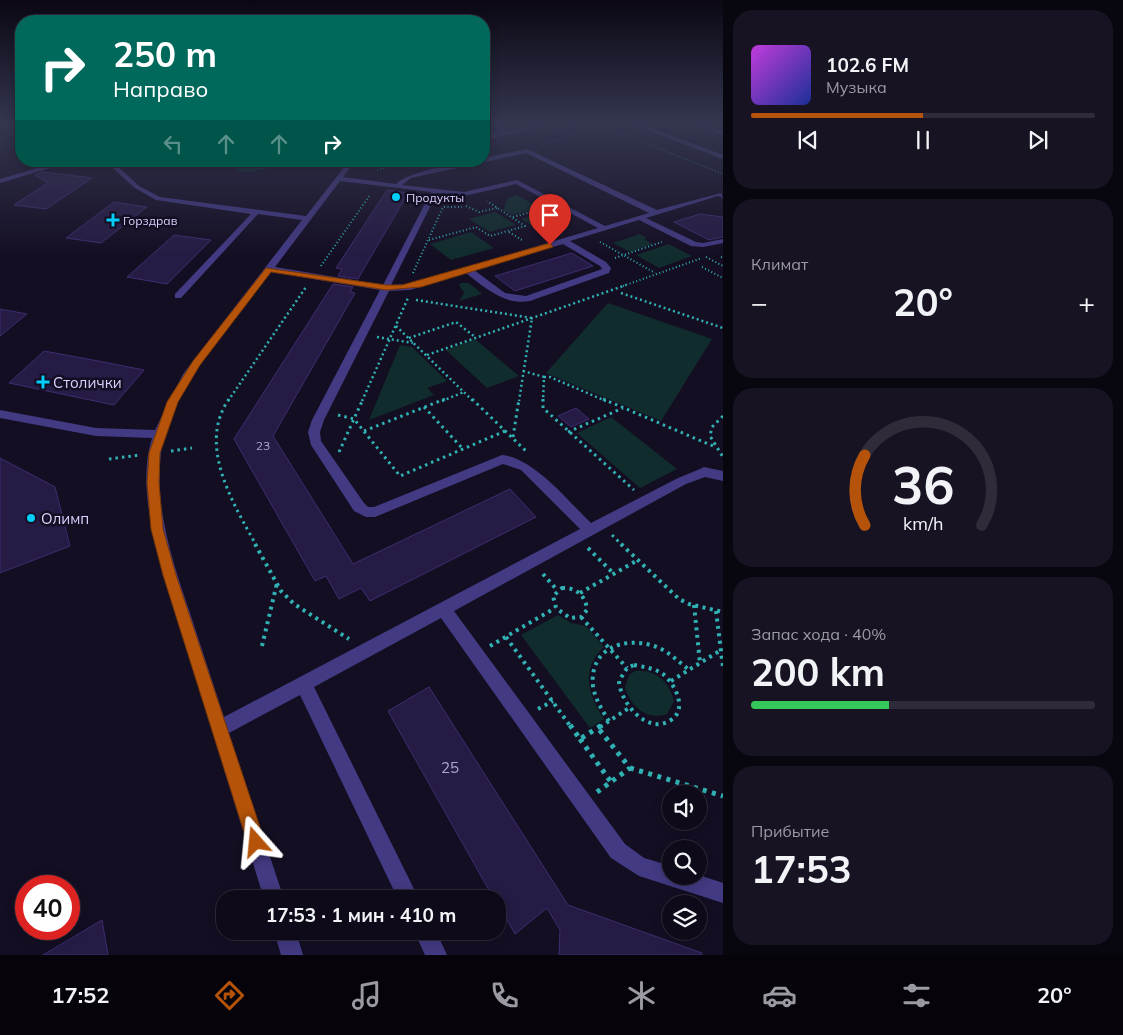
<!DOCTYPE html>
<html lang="ru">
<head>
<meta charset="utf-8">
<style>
	:root { --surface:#0f0a1a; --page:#181323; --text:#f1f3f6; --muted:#9b9aa2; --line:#2f2b39; --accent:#b45309 }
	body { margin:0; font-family:Mulish,sans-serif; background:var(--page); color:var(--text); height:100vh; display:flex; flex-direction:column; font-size:19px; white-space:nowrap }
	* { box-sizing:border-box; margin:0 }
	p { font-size:16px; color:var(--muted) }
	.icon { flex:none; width:28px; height:28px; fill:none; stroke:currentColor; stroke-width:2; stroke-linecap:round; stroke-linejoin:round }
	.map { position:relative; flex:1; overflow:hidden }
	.sheet { display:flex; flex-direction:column; gap:10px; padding:10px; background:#08060e; width:400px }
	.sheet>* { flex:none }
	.guide { position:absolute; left:15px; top:15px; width:475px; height:152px; border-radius:20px; box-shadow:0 2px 12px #0003,0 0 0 1px var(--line); background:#00695c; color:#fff; overflow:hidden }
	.tools { position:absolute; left:662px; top:785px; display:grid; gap:10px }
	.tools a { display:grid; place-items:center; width:45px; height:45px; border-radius:50%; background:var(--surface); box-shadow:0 2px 12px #0003,0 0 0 1px var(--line); font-size:25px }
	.speed { position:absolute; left:15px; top:875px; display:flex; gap:10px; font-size:25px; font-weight:700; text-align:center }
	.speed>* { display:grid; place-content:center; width:65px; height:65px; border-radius:50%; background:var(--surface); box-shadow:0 2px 12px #0003,0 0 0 1px var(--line); line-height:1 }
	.speed .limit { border:8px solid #d22; background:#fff; color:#111 }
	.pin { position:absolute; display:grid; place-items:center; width:42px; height:42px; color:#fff; margin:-51px -21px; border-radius:50% 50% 50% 0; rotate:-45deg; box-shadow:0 0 5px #0007 }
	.pin .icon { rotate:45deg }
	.me { position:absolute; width:55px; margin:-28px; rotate:342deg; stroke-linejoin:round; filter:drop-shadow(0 0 4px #0008) }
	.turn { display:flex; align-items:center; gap:18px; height:105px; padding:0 15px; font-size:22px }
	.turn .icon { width:65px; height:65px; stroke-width:2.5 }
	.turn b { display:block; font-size:35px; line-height:42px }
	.lanes { display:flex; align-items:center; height:48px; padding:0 15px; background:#0003; justify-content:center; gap:25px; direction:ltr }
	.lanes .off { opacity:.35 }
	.big { font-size:38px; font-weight:700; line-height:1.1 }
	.sheet .tile { flex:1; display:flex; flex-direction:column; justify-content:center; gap:8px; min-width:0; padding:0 18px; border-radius:20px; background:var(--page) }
	.sheet .dial { align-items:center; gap:0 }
	.dial svg { height:130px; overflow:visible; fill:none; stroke:var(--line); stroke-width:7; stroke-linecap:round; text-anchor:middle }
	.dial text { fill:var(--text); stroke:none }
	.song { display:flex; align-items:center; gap:15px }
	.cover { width:60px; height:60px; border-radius:8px; background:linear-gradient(135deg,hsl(290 70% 55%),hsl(230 70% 35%)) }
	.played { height:5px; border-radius:2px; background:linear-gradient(90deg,var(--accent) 50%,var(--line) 50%) }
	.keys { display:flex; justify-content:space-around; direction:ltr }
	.heat { display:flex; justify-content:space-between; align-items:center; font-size:28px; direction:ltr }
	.charge { height:8px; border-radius:4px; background:linear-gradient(90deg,#34c759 40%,var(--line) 0) }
	.trip { position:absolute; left:216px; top:890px; width:290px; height:50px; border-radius:20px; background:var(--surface); box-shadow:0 2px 12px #0003,0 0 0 1px var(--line); font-weight:700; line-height:50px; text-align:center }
	.tabs { display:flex; height:80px; justify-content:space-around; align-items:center; background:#06040a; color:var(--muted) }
	.tabs .icon { width:35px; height:35px }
	.tabs .active { color:var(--accent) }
	.tabs b { font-size:22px; color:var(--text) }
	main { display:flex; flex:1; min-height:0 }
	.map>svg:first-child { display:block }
	.green { fill:#112c2d }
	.building { fill:#261b44; stroke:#3f2d70 }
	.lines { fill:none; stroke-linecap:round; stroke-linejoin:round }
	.path-far5 { stroke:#30b2b4; stroke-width:1; stroke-dasharray:1 2; stroke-linecap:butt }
	.path-far4 { stroke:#30b2b4; stroke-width:2; stroke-dasharray:1 2.5; stroke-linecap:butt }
	.path-far3 { stroke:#30b2b4; stroke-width:2.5; stroke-dasharray:2 3; stroke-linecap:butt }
	.path-far2 { stroke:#30b2b4; stroke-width:3; stroke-dasharray:2.5 4; stroke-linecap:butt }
	.path-far1 { stroke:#30b2b4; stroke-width:4; stroke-dasharray:3 4.5; stroke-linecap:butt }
	.path { stroke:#30b2b4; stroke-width:5; stroke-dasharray:4 5.5; stroke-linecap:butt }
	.minor { fill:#423a82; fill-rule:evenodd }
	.route { fill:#b45309; stroke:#753606 }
	.poi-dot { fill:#03cdf8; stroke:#140e23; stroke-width:2 }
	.labels { text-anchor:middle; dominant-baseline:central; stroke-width:5; stroke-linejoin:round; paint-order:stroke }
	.far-poi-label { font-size:12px; fill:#dad1fe; stroke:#140e23; text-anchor:start }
	.number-label { font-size:12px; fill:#ada4d0 }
	.poi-label { font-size:15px; fill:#dad1fe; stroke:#140e23; text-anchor:start }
	.near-number-label { font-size:15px; fill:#ada4d0 }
</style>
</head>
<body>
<main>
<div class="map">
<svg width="723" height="955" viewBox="0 0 723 955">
	<rect width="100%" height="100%" fill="#140e23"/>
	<path class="green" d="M238,161H299L246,173L238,171L235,167Z
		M517,195L540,208L513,215L503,210L508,198Z
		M495,212L516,225L490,232L469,219Z
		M537,214L561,228L544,233L521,219Z
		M471,232L494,248L451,260L430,244Z
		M640,234L647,238L644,239L653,244L630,252L613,243Z
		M669,244L692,256L659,268L636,255Z
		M461,283H469L482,294L459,301L464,293L459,285Z
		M608,303L712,339L661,421L546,373Z
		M475,339L519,376L487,388L446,350Z
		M400,345L412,347L447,381L427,388L434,395L369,420Z
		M611,417L677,469L640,488L577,433Z
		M558,615L571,623L586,626L604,647C580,669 588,695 604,719L590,728L521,635Z
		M635,671C656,669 669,682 674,701L667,714C647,721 631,707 625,688L629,675Z"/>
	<path class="building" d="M43,172L92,178L46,209L14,205L48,183L35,175Z
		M387,190L408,193L358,279L338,276L342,269L336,268Z
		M114,202L147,207L101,243L66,238Z
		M700,214L723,217V237L709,240L674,222Z
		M174,235L211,240L167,284L127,277Z
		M572,253L593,266L515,291L495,276Z
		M333,284L353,287L350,292L355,293L273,436L353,564L510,489L536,517L370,601L361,588L339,599L326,576L315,581L234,439Z
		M0,309L27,314L0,336Z
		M44,351L93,360L144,370L114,405L9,383Z
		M576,408L589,419L571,427L558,416Z
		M0,458L55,487L70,546L0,573Z
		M429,687L568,905L702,953V955H559L560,930L547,908L515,934L498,904V899H494L388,711Z
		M102,920L108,955H43Z"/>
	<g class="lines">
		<path class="path-far5" d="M602,123L618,129
			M598,124L723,174
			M554,128L583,122
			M553,132L591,124
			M542,145L573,136L562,130
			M376,167L401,161
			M377,170L413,162"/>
		<path class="path-far4" d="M466,206L479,212L497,208
			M536,211L564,227
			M513,217L542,209
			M509,232L522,240
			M429,240L476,227L490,236L525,226L487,201
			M600,242L655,273
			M706,257L723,266
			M721,257L723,258
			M615,258L662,242
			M321,266L370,195
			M702,267L723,278
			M413,273L443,207H462
			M623,286L702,258"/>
		<path class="path-far3" d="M621,293L723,328
			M416,300L532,318L519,401
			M396,326L473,401
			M377,337L413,343
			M409,338L456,322L475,337
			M427,355L626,285
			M523,371L544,377L543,401
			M544,377H550L606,401
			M228,401L306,287
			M362,401L408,298
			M442,401L464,392"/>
		<path class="path-far2" d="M229,399C197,445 233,503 256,545
			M472,399L527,452
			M543,399V408L634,490
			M603,399L713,446
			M424,407L463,449
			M338,415L354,419L400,476L505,431
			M723,416L712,427L710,436L723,457
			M364,431L445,399
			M568,432L623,408
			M513,437L519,399
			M171,451L192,448
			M339,452L363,399
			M109,459L140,455
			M612,535L622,545"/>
		<path class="path-far1" d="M255,544L281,591L294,604L349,639
			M621,544L679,599L689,604L723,612
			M588,548L614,574
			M543,574L557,590
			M562,588C576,587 586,596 587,610L581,617L570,618L556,608L553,596Z
			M580,593L638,560
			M694,605L700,663
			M716,611L723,667
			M581,617L627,668
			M506,637L571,727
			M262,646L277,583
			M490,646L555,608
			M634,665C644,667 654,668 663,674C675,684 688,709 671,720C647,736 620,702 619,681L627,668Z
			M671,681L721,650
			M538,709L553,701
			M609,721C602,710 595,699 593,686C589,649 623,636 654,646C667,650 678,661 689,670
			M600,727L629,708"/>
		<path class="path" d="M570,725L580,739L602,725
			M580,739L611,782
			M630,768L723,796
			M597,792L630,768L598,728"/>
		<path class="minor" d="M486,122H493L506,130V132L543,124L546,126L484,140V136L500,131Z
			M626,122H635L723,155V159Z
			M686,122H695L723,131V135Z
			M527,149L657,210L721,193L723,198L718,196L646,218L696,242L703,243L723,239V243L703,247L691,246L639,220L570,241L606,262L611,268L609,273L530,301C505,306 484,287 466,273L410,290L389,291L324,420L320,432L321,441L364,503L368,507H374L502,455C534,458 568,501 591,523L678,478L700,469L704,467L723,471V481L705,477L686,484L454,611L625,844L644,858L671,866V876L699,875L723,883V903L639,876L611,858L441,618L314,687L419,899H398L300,695L229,733L284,899H264L155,545C148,510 141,473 152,438L96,436L0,418V410L96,428L155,430L183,374L302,220L258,214L181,298H175V294L251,214L156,200L135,188L105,161H112L139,186L160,197L306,216L349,161H355L343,177L396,184C409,171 464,161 484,161V158ZM526,153L649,213L605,226L517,180L464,192L402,185L411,178ZM340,181L431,192L383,285L275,267ZM516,184L598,228L409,284L391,285L437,193L464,196ZM563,244L600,266L602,269L526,296L505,293L474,270ZM271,272L380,290L312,420L308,432L311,445L354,511L366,517H375L503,464L521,470L580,529L224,717C213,683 202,650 191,616C171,557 149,494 165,432C179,381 238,315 271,272Z
			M62,161H73L0,183V179Z
			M274,931H296L303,955H281Z
			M414,931H436L447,955H425Z"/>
	</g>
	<linearGradient id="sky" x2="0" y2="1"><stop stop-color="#0b0813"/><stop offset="0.48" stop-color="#343650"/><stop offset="1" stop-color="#343650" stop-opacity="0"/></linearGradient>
	<rect width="723" height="256" fill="url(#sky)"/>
	<path class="route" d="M550,243L553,247L421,287L386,290L271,272L200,365L178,402L160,453L159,483L163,529L176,575L265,842L262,848L256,851L249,848L163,575L151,529L147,483L149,453L167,402L193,361L266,268L386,285H402Z"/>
	<g class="poi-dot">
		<circle cx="396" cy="197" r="5"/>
		<path d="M110.5 212.5h5v5h5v5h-5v5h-5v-5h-5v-5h5z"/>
		<path d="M40.5 374.5h5v5h5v5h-5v5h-5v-5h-5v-5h5z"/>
		<circle cx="31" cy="518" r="5"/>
	</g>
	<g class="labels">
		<g class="far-poi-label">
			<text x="406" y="197">Продукты</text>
			<text x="123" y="220">Горздрав</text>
		</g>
		<g class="number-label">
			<text x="263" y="445">23</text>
		</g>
		<g class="poi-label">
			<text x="53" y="382">Столички</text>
			<text x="41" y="518">Олимп</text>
		</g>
		<g class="near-number-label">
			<text x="450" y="767">25</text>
		</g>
	</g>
</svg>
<div class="tools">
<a><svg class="icon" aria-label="sound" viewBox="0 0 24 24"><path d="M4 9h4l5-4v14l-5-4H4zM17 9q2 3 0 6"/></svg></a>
<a><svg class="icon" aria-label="search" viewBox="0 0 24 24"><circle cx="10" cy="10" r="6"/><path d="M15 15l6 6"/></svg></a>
<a><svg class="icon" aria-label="layers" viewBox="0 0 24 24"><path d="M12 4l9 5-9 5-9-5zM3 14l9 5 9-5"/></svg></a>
</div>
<div class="speed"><div class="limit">40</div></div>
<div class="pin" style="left:550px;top:245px;background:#d93025"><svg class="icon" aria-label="arrive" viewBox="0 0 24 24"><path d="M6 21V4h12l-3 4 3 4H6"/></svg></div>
<svg class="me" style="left:256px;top:842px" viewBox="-20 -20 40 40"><path d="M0-17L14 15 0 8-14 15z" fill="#b45309" stroke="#fff" stroke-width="4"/></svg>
<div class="trip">17:53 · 1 мин · 410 m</div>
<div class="guide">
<div class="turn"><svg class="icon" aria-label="right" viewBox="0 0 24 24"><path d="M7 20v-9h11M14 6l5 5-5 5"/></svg><div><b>250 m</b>Направо</div></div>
<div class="lanes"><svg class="icon off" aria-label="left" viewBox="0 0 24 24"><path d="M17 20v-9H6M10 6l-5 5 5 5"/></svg><svg class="icon off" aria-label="ahead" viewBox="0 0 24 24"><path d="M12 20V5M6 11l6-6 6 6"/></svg><svg class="icon off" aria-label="ahead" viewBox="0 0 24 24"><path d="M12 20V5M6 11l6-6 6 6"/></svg><svg class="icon" aria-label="right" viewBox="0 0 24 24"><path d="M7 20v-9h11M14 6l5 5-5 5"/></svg></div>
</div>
</div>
<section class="sheet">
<div class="tile">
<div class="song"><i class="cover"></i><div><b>102.6 FM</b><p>Музыка</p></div></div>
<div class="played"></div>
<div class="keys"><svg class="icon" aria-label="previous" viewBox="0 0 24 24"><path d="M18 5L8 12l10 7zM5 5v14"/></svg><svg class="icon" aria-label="pause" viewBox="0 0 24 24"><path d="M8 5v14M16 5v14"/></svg><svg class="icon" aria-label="next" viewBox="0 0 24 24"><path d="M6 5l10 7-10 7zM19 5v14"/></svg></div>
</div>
<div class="tile"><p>Климат</p>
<div class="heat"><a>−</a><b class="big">20°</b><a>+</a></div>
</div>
<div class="tile dial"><svg viewBox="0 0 100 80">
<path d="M14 69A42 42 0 1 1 86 69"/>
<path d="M14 69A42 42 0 0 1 14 26" stroke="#b45309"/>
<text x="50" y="56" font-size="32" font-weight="700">36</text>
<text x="50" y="72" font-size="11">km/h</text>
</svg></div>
<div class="tile"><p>Запас хода · 40%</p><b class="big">200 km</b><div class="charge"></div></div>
<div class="tile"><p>Прибытие</p><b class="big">17:53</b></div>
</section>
</main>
<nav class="tabs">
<b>17:52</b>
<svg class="icon active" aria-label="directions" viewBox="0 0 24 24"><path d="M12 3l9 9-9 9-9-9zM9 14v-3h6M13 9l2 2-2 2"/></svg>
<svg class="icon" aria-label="music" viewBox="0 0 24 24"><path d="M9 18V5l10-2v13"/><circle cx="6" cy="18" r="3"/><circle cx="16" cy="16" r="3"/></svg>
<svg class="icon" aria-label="phone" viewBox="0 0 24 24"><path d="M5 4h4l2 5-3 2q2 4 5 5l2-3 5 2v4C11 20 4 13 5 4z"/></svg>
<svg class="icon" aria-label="climate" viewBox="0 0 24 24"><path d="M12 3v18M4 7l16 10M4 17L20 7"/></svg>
<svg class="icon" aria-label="car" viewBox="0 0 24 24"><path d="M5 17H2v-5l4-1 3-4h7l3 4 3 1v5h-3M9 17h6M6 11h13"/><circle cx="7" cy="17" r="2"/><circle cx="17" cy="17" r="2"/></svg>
<svg class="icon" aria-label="filters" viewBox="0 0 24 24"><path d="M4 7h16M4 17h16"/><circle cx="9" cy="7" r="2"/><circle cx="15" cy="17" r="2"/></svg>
<b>20°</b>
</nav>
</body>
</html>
